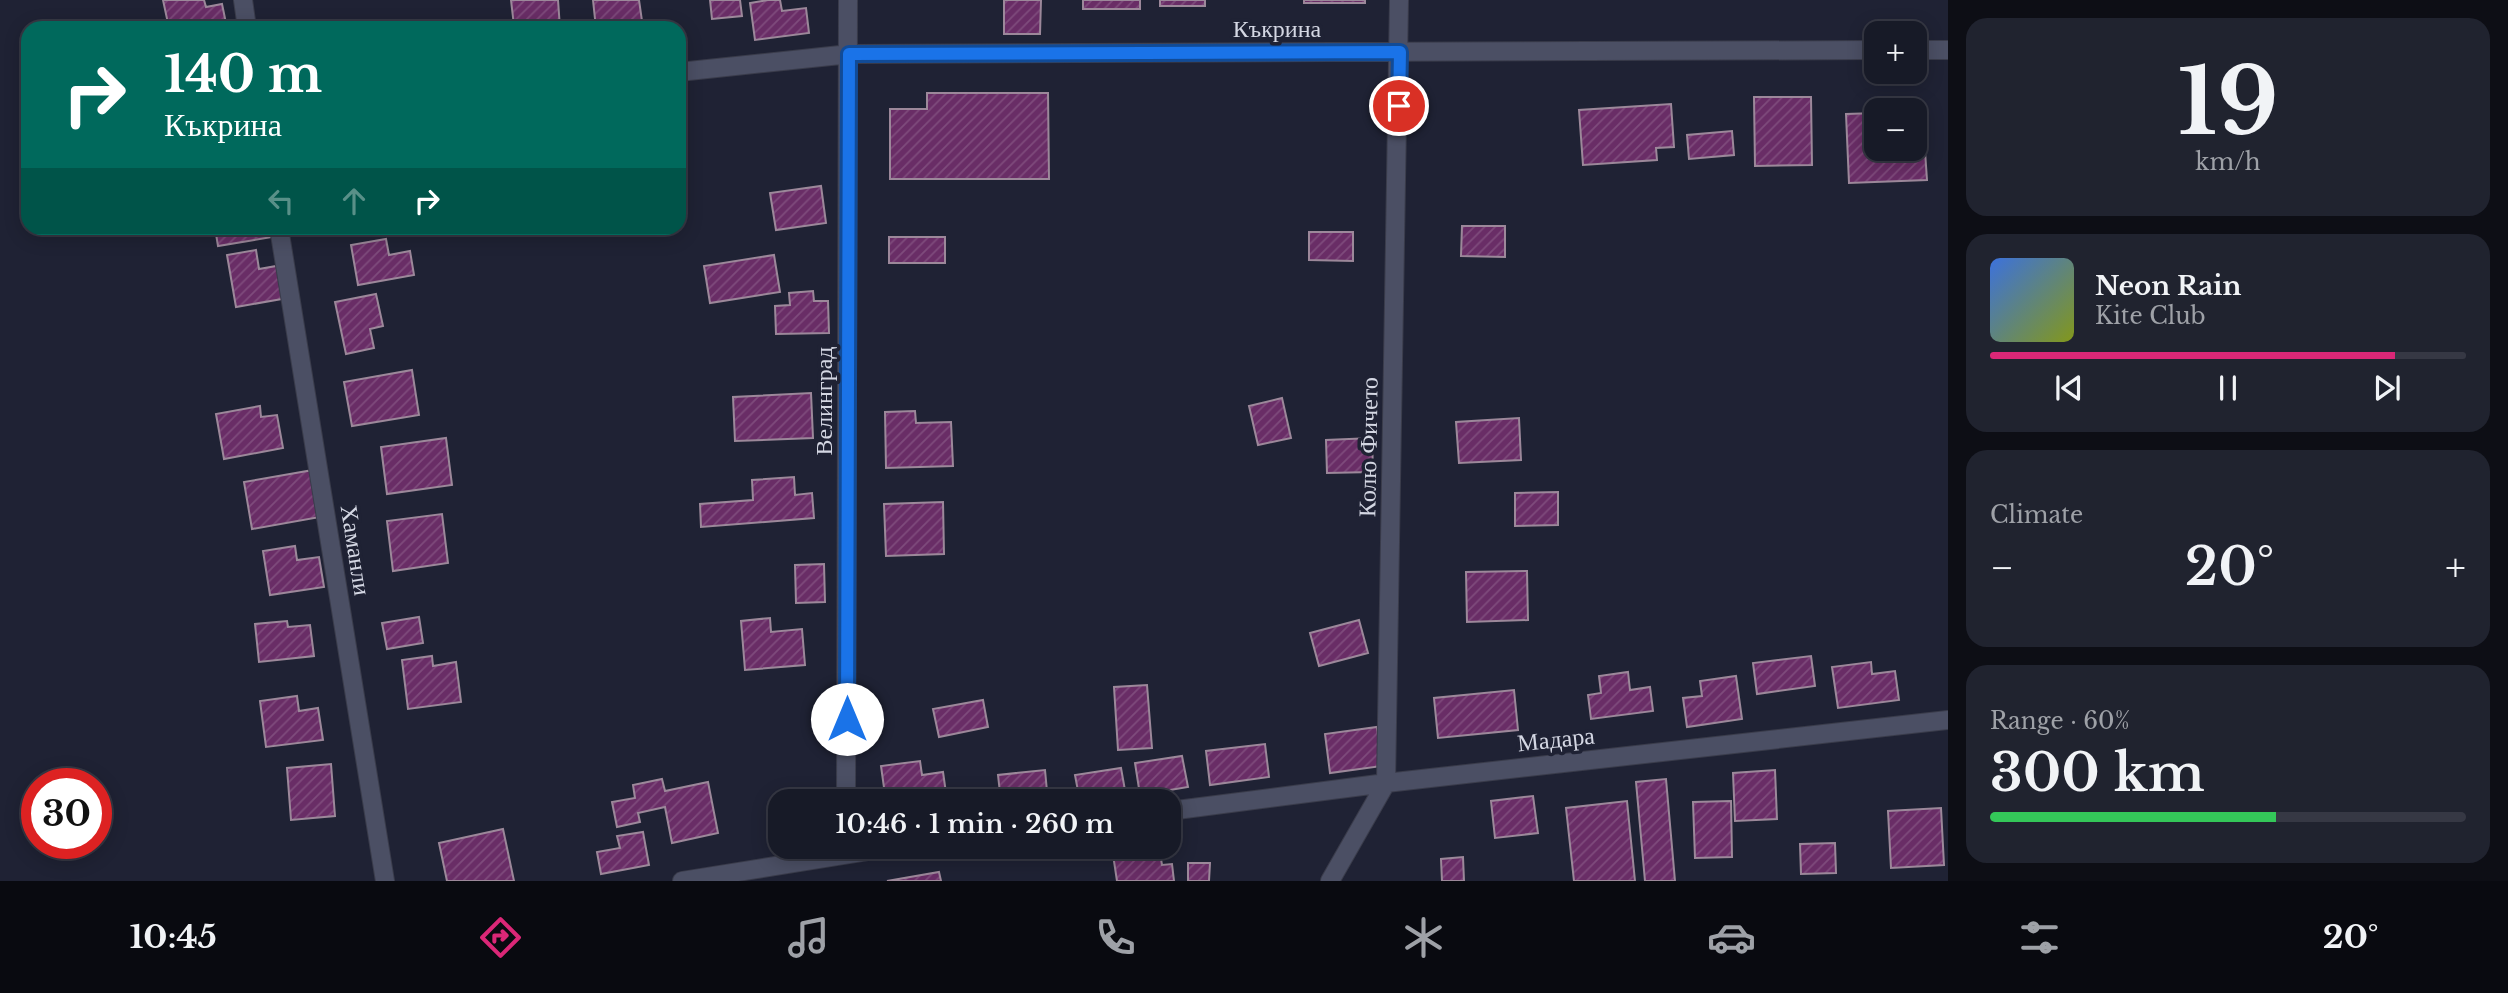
<!DOCTYPE html>
<html lang="en">
<head>
<meta charset="utf-8">
<style>
	:root { --surface:#171a27; --page:#20232f; --text:#f1f3f6; --muted:#9ea1a7; --line:#363844; --accent:#db2777 }
	body { margin:0; font-family:"Libre Baskerville",serif; background:var(--page); color:var(--text); height:100vh; display:flex; flex-direction:column; font-size:26px; white-space:nowrap }
	* { box-sizing:border-box; margin:0 }
	p { font-size:23px; color:var(--muted) }
	.icon { flex:none; width:38px; height:38px; fill:none; stroke:currentColor; stroke-width:2; stroke-linecap:round; stroke-linejoin:round }
	.map { position:relative; flex:1; overflow:hidden }
	.side { display:flex; flex-direction:column; gap:18px; padding:18px; background:#0d0e15; width:560px }
	.side>* { flex:none }
	.guide { position:absolute; left:21px; top:21px; width:665px; height:214px; border-radius:21px; box-shadow:0 4px 18px #0003,0 0 0 2px var(--line); background:#00695c; color:#fff; overflow:hidden }
	.buttons { position:absolute; left:1864px; top:21px; display:grid; gap:14px }
	.buttons a { display:grid; place-items:center; width:63px; height:63px; border-radius:14px; background:var(--surface); box-shadow:0 4px 18px #0003,0 0 0 2px var(--line); font-size:35px }
	.speed { position:absolute; left:21px; top:768px; display:flex; gap:14px; font-size:35px; font-weight:700; text-align:center }
	.speed>* { display:grid; place-content:center; width:91px; height:91px; border-radius:50%; background:var(--surface); box-shadow:0 4px 18px #0003,0 0 0 2px var(--line); line-height:1 }
	.speed .limit { border:10px solid #d22; background:#fff; color:#111 }
	.pin { position:absolute; display:grid; place-items:center; width:60px; height:60px; color:#fff; margin:-30px; border:4px solid #fff; border-radius:50%; box-shadow:0 2px 7px #0007 }
	.me { position:absolute; width:77px; margin:-38px; rotate:0deg; stroke-linejoin:round; filter:drop-shadow(0 0 5px #0008) }
	.turn { display:flex; align-items:center; gap:24px; height:147px; padding:0 28px; font-size:32px }
	.turn .icon { width:91px; height:91px; stroke-width:2.5 }
	.turn b { display:block; font-size:49px; line-height:60px }
	.lanes { display:flex; align-items:center; height:66px; padding:0 28px; background:#0003; justify-content:center; gap:35px; direction:ltr }
	.lanes .off { opacity:.35 }
	.big { font-size:52px; font-weight:600; line-height:1.1 }
	.side .widget { flex:1; display:flex; flex-direction:column; justify-content:center; gap:10px; min-width:0; padding:0 24px; border-radius:21px; background:var(--page) }
	.side .dial { align-items:center; gap:0 }
	.dial b { font-size:91px; line-height:1 }
	.song { display:flex; align-items:center; gap:21px }
	.cover { width:84px; height:84px; border-radius:10px; background:linear-gradient(135deg,hsl(220 70% 55%),hsl(70 70% 35%)) }
	.played { height:7px; border-radius:4px; background:linear-gradient(90deg,var(--accent) 85%,var(--line) 85%) }
	.keys { display:flex; justify-content:space-around; direction:ltr }
	.heat { display:flex; justify-content:space-between; align-items:center; font-size:38px; direction:ltr }
	.charge { height:10px; border-radius:5px; background:linear-gradient(90deg,#34c759 60%,var(--line) 0) }
	.trip { position:absolute; left:768px; top:789px; width:413px; height:70px; border-radius:21px; background:var(--surface); box-shadow:0 4px 18px #0003,0 0 0 2px var(--line); font-weight:600; line-height:70px; text-align:center }
	.tab-bar { display:flex; height:112px; justify-content:space-around; align-items:center; background:#090a10; color:var(--muted) }
	.tab-bar .icon { width:49px; height:49px }
	.tab-bar .current { color:var(--accent) }
	.tab-bar b { font-size:32px; color:var(--text) }
	main { display:flex; flex:1; min-height:0 }
	.map>svg:first-child { display:block }
	.building { fill:url(#building-hatch); stroke:#9c889a; stroke-width:2 }
	.lines { fill:none; stroke-linecap:round; stroke-linejoin:round }
	.minor-casing { stroke:#3a3c4b; stroke-width:20 }
	.minor { stroke:#4b4f64; stroke-width:18 }
	.route-casing { stroke:#114b97; stroke-width:18 }
	.route { stroke:#1a73e8; stroke-width:12 }
	.labels { text-anchor:middle; dominant-baseline:central; stroke-width:7; stroke-linejoin:round; paint-order:stroke }
	.street-label { font-size:24px; fill:#d4d7e3; stroke:#1f2234 }
</style>
</head>
<body>
<main>
<div class="map">
<svg width="1948" height="881" viewBox="0 0 1948 881">
	<defs>
		<pattern id="building-hatch" width="6" height="6" patternUnits="userSpaceOnUse" patternTransform="scale(1.75)"><rect width="6" height="6" fill="#692d66"/><path d="M-1 1l2-2M0 6l6-6M5 7l2-2" fill="none" stroke="#7e4b7c"/></pattern>
	</defs>
	<rect width="100%" height="100%" fill="#1f2234"/>
	<path class="building" d="M163,0H204L206,7L222,4L227,28H169Z
		M511,0H558L560,28H531V24L514,26Z
		M593,0H639L643,28H596Z
		M710,0H740L742,16L712,19Z
		M768,0H780L782,11L806,8L809,33L755,40L750,3Z
		M1004,0H1041L1040,34H1004Z
		M1083,0H1140V9H1083Z
		M1160,0H1205V6H1160Z
		M1304,0H1365V3H1304Z
		M927,93H1048L1049,179H890V109H927Z
		M1754,97H1811L1812,165L1755,166Z
		M1671,104L1674,147L1656,148L1657,160L1583,165L1579,110Z
		M1876,113V149H1884V152L1925,151L1927,180L1849,183L1846,114Z
		M1732,131L1734,155L1689,159L1687,135Z
		M821,186L826,223L776,230L770,193Z
		M1462,226H1505V257L1461,256Z
		M215,228H276L278,236L218,246Z
		M1309,232H1353V261L1309,260Z
		M889,237H945V263H889Z
		M386,239L389,255L410,251L414,275L358,285L351,245Z
		M256,250L259,269L282,265L288,298L236,307L227,255Z
		M774,255L780,292L710,303L704,266Z
		M813,291L814,301H828L829,333L776,334L775,306L790,305L789,293Z
		M376,294L383,326L370,329L374,348L346,354L335,302Z
		M412,370L419,415L352,426L344,382Z
		M811,393L813,438L735,441L733,397Z
		M1282,398L1291,438L1258,445L1249,406Z
		M260,406L261,417L277,415L283,448L224,459L216,414Z
		M915,411L916,423L951,422L953,466L886,468L885,412Z
		M1519,418L1521,460L1459,463L1456,422Z
		M446,438L452,485L387,494L381,447Z
		M1372,438L1373,472L1327,473L1326,440Z
		M313,470L320,517L252,529L244,482Z
		M794,477L795,495L812,493L814,518L701,527L700,504L753,500L752,480Z
		M1558,492V525L1515,526V493Z
		M943,502L944,554L886,556L884,504Z
		M442,514L448,563L393,571L387,521Z
		M295,546L297,560L319,557L324,587L270,595L263,551Z
		M824,564L825,602L796,603L795,565Z
		M1527,571L1528,620L1467,622L1466,572Z
		M419,617L423,643L387,649L382,623Z
		M770,618L771,632L802,629L805,665L745,670L741,621Z
		M1359,620L1368,653L1319,666L1310,633Z
		M287,621L288,627L310,625L314,656L259,662L255,624Z
		M432,656L433,666L456,662L461,702L408,709L402,660Z
		M1811,656L1815,686L1757,694L1753,663Z
		M1871,662L1872,674L1895,671L1899,700L1838,708L1832,667Z
		M1628,672L1630,690L1650,687L1653,711L1591,719L1588,695L1601,693L1599,676Z
		M1736,676L1742,719L1687,727L1683,698L1702,696L1700,681Z
		M1147,685L1152,748L1118,750L1114,687Z
		M1514,690L1518,730L1438,738L1434,698Z
		M297,696L299,711L318,708L323,740L266,747L260,701Z
		M983,700L988,727L939,737L933,709Z
		M1377,727L1382,766L1330,773L1325,734Z
		M1265,744L1269,777L1210,785L1206,751Z
		M1182,756L1188,787L1140,795L1135,763Z
		M920,761L922,775L943,772L947,800L886,802L881,766Z
		M331,764L335,816L291,820L287,768Z
		M1121,768L1126,796L1080,802L1075,775Z
		M1045,770L1048,802H1001L998,775Z
		M1775,770L1777,819L1735,821L1733,773Z
		M662,779L665,791L708,782L718,833L672,843L665,807L638,813L640,822L617,827L612,802L635,798L633,785Z
		M1666,779L1675,881H1645L1636,782Z
		M826,794L827,802H797V797Z
		M1533,796L1538,833L1495,838L1491,801Z
		M1627,801L1635,881H1574L1566,808Z
		M1731,801L1732,857L1695,858L1693,802Z
		M1941,808L1944,865L1891,868L1888,811Z
		M776,815H780V847H783H780Z
		M503,829L514,881H447L439,843Z
		M643,832L649,865L601,874L597,852L620,848L617,836Z
		M1835,843L1836,873L1801,874L1800,844Z
		M1159,847L1162,865L1172,864L1174,881H1117L1112,848Z
		M1463,857L1464,881H1442L1441,859Z
		M1188,863H1210L1209,881H1188Z
		M939,872L941,881H887Z"/>
	<g class="lines">
		<g class="minor-casing">
			<path id="minor" d="M243,0L247,28
				M1914,50H1948
				M679,72L850,54L1876,50
				M279,228L385,881
				M846,802L848,0
				M1169,811L1386,783L1948,720
				M682,881L893,847
				M1330,881L1386,783L1399,0"/>
		</g>
		<use href="#minor" class="minor"/>
	</g>
	<g class="lines">
		<g class="route-casing">
			<path id="route" d="M847,719L849,54L1400,52L1399,106"/>
		</g>
		<use href="#route" class="route"/>
	</g>
	<g class="labels">
		<g class="street-label">
			<text x="1277" y="28">Къкрина</text>
			<text transform="translate(823 401) rotate(-90)">Велинград</text>
			<text transform="translate(1368 447) rotate(-89)">Колю Фичето</text>
			<text transform="translate(356 550) rotate(81)">Хаманли</text>
			<text transform="translate(1556 739) rotate(-6)">Мадара</text>
		</g>
	</g>
</svg>
<div class="buttons">
<a>+</a>
<a>−</a>
</div>
<div class="speed"><div class="limit">30</div></div>
<div class="pin" style="left:1399px;top:106px;background:#d93025"><svg class="icon" aria-label="arrive" viewBox="0 0 24 24"><path d="M6 21V4h12l-3 4 3 4H6"/></svg></div>
<svg class="me" style="left:847px;top:719px" viewBox="-20 -20 40 40"><circle r="19" fill="#fff"/><path d="M0-13L10 11 0 6-10 11z" fill="#1a73e8"/></svg>
<div class="trip">10:46 · 1 min · 260 m</div>
<div class="guide">
<div class="turn"><svg class="icon" aria-label="right" viewBox="0 0 24 24"><path d="M7 20v-9h11M14 6l5 5-5 5"/></svg><div><b>140 m</b>Къкрина</div></div>
<div class="lanes"><svg class="icon off" aria-label="left" viewBox="0 0 24 24"><path d="M17 20v-9H6M10 6l-5 5 5 5"/></svg><svg class="icon off" aria-label="ahead" viewBox="0 0 24 24"><path d="M12 20V5M6 11l6-6 6 6"/></svg><svg class="icon" aria-label="right" viewBox="0 0 24 24"><path d="M7 20v-9h11M14 6l5 5-5 5"/></svg></div>
</div>
</div>
<section class="side">
<div class="widget dial"><b>19</b><p>km/h</p></div>
<div class="widget">
<div class="song"><i class="cover"></i><div><b>Neon Rain</b><p>Kite Club</p></div></div>
<div class="played"></div>
<div class="keys"><svg class="icon" aria-label="previous" viewBox="0 0 24 24"><path d="M18 5L8 12l10 7zM5 5v14"/></svg><svg class="icon" aria-label="pause" viewBox="0 0 24 24"><path d="M8 5v14M16 5v14"/></svg><svg class="icon" aria-label="next" viewBox="0 0 24 24"><path d="M6 5l10 7-10 7zM19 5v14"/></svg></div>
</div>
<div class="widget"><p>Climate</p>
<div class="heat"><a>−</a><b class="big">20°</b><a>+</a></div>
</div>
<div class="widget"><p>Range · 60%</p><b class="big">300 km</b><div class="charge"></div></div>
</section>
</main>
<nav class="tab-bar">
<b>10:45</b>
<svg class="icon current" aria-label="directions" viewBox="0 0 24 24"><path d="M12 3l9 9-9 9-9-9zM9 14v-3h6M13 9l2 2-2 2"/></svg>
<svg class="icon" aria-label="music" viewBox="0 0 24 24"><path d="M9 18V5l10-2v13"/><circle cx="6" cy="18" r="3"/><circle cx="16" cy="16" r="3"/></svg>
<svg class="icon" aria-label="phone" viewBox="0 0 24 24"><path d="M5 4h4l2 5-3 2q2 4 5 5l2-3 5 2v4C11 20 4 13 5 4z"/></svg>
<svg class="icon" aria-label="climate" viewBox="0 0 24 24"><path d="M12 3v18M4 7l16 10M4 17L20 7"/></svg>
<svg class="icon" aria-label="car" viewBox="0 0 24 24"><path d="M5 17H2v-5l4-1 3-4h7l3 4 3 1v5h-3M9 17h6M6 11h13"/><circle cx="7" cy="17" r="2"/><circle cx="17" cy="17" r="2"/></svg>
<svg class="icon" aria-label="filters" viewBox="0 0 24 24"><path d="M4 7h16M4 17h16"/><circle cx="9" cy="7" r="2"/><circle cx="15" cy="17" r="2"/></svg>
<b>20°</b>
</nav>
</body>
</html>
